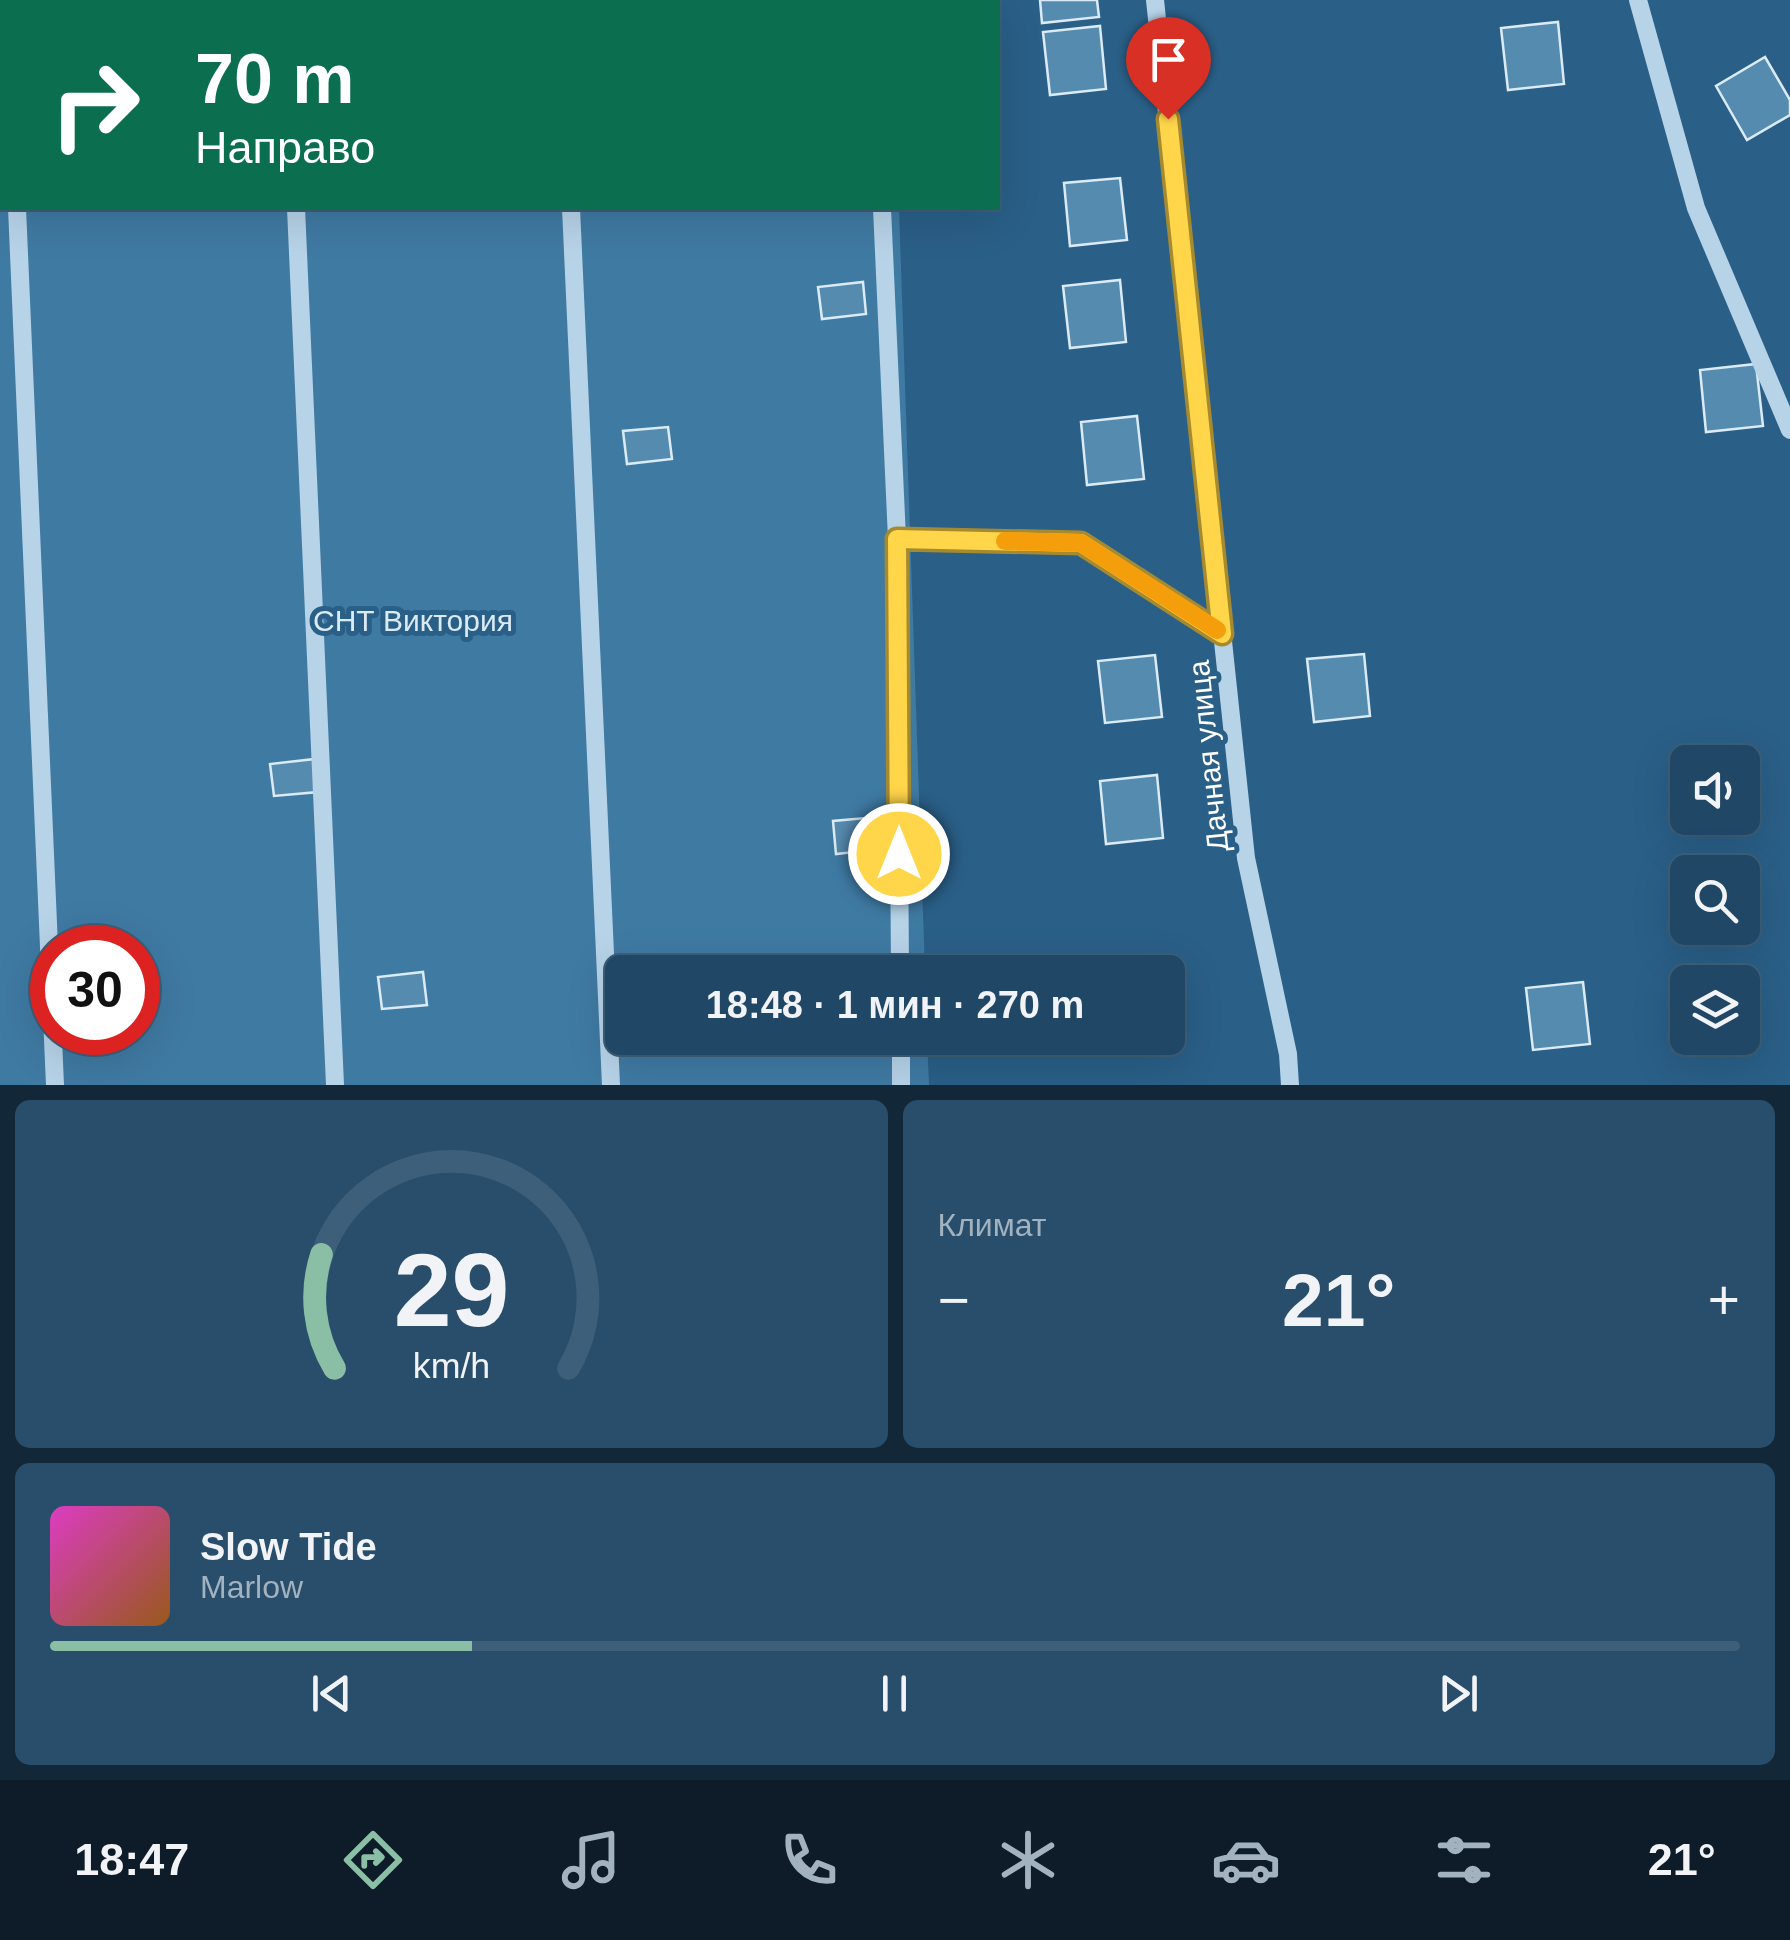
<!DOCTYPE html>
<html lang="ru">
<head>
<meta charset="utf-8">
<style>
	:root { --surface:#204765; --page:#284e6b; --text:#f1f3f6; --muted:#a2b2bf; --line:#3d5f79; --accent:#8abfa5 }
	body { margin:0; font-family:Arial,sans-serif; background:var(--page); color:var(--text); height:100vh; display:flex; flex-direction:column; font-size:38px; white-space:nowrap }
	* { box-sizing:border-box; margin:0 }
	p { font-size:32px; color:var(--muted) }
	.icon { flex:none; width:55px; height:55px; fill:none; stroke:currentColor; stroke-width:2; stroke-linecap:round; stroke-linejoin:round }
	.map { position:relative; height:1085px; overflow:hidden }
	.details { display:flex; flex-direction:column; gap:15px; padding:15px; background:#122738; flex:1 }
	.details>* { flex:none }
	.top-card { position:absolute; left:0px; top:0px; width:1000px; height:210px; box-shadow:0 10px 40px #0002,0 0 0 2px var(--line); background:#0b6e4f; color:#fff; overflow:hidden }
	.fabs { position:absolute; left:1670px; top:745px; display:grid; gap:20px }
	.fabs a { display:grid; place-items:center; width:90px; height:90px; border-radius:15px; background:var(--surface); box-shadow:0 10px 40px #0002,0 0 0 2px var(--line); font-size:50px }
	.speed { position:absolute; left:30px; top:925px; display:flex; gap:20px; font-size:50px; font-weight:700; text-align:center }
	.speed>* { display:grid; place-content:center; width:130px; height:130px; border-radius:50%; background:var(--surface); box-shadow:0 10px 40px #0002,0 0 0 2px var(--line); line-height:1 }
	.speed .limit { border:15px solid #d22; background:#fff; color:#111 }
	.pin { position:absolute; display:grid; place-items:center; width:85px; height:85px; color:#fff; margin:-102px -42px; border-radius:50% 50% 50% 0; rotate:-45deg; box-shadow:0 0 10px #0007 }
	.pin .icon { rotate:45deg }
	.me { position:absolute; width:110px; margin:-55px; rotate:0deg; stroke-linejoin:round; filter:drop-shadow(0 0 8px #0008) }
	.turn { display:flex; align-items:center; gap:35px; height:210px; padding:0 30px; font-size:45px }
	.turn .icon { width:130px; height:130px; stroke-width:2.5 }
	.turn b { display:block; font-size:70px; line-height:85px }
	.big { font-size:75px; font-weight:800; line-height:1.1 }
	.details .card { flex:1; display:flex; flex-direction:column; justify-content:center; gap:15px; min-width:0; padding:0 35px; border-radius:15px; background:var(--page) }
	.details .dial { align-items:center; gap:0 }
	.dial svg { height:260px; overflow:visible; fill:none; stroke:var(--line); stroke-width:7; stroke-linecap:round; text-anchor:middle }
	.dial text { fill:var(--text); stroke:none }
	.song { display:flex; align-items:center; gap:30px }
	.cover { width:120px; height:120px; border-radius:15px; background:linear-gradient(135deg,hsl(310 70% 55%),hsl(30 70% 35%)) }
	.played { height:10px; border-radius:5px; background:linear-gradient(90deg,var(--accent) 25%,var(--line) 25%) }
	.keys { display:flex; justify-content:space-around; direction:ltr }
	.heat { display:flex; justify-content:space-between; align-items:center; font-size:55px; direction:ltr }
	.details .tiles { flex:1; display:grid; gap:15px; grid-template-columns:1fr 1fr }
	.card:last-child { grid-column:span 2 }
	.trip { position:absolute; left:605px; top:955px; width:580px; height:100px; border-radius:15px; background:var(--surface); box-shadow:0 10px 40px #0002,0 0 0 2px var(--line); font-weight:800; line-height:100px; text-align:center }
	.menu { display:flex; height:160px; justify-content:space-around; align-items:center; background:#0d1c28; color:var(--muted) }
	.menu .icon { width:70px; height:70px }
	.menu .selected { color:var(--accent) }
	.menu b { font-size:45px; color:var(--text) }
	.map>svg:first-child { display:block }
	.green { fill:#3f7aa3; fill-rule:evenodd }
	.building { fill:#568bb0; stroke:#daebf6; stroke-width:2.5 }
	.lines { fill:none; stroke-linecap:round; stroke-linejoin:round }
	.minor { stroke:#b7d3e8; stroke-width:18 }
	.route-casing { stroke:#a68a30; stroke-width:25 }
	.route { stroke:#ffd54a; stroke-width:18 }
	.slow { stroke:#f59e0b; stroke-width:18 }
	.labels { text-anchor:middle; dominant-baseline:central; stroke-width:10; stroke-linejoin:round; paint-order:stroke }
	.park-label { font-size:30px; fill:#daebf6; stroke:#2a5f87 }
	.street-label { font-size:30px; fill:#fff; stroke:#2a5f87 }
</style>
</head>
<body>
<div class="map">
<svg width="1790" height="1085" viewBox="0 0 1790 1085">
	<rect width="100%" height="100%" fill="#2a5f87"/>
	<path class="green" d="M0,0H894L2,2V208H899L925,972H622V1038H927L929,1085H0ZM52,948H138V1032H52Z"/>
	<path class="building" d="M1040,0H1097L1099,17L1042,23Z
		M1558,22L1564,84L1508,90L1501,28Z
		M1100,26L1106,89L1050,95L1043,32Z
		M1765,57L1790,100V115L1747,140L1716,86Z
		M1120,178L1127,240L1070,246L1064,183Z
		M1120,280L1126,342L1070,348L1063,286Z
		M863,282L866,314L822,319L818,287Z
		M1756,364L1763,426L1706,432L1700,370Z
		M1137,416L1144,479L1087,485L1081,422Z
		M668,427L672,459L627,464L623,431Z
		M1364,654L1370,716L1314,722L1307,659Z
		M1155,655L1162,717L1105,723L1098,661Z
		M315,759L318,792L274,796L270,764Z
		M1157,775L1163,838L1106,844L1100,781Z
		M877,817L881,849L836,854L833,821Z
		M423,972L427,1005L382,1009L378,977Z
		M1583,982L1590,1044L1533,1050L1526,988Z"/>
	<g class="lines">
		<path class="minor" d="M9,0V2
			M288,0V2
			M564,0V2
			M873,0V2
			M1155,0L1246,858L1288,1054L1290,1085
			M1638,0L1696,208L1790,430
			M17,208L55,1085
			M296,208L335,1085
			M571,208L611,1085
			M882,208L897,539L900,972
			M897,539L1081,543L1222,634
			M901,1038V1085"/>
	</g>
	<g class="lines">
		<g class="route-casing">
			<path id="route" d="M899,854L897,539L1081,543L1222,634L1168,119"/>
		</g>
		<use href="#route" class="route"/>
		<path class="slow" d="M1005,541L1081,543L1217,630"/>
	</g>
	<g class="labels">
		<g class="park-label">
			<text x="413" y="620">СНТ Виктория</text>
		</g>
		<g class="street-label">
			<text transform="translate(1208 756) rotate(-96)">Дачная улица</text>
		</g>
	</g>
</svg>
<div class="fabs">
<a><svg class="icon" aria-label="sound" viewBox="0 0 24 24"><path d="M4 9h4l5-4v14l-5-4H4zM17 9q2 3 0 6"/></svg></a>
<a><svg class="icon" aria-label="search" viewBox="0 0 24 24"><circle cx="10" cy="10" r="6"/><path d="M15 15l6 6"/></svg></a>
<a><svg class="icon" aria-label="layers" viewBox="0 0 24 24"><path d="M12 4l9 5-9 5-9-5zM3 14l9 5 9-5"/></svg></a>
</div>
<div class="speed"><div class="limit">30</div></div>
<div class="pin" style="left:1168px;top:119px;background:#d93025"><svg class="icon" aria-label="arrive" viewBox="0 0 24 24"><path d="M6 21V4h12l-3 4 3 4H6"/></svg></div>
<svg class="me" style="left:899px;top:854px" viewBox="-20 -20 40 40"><circle r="17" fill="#ffd54a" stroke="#fff" stroke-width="3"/><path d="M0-11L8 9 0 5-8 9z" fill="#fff"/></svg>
<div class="trip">18:48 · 1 мин · 270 m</div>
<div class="top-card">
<div class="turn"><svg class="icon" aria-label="right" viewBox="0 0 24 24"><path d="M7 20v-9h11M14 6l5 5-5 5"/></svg><div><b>70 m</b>Направо</div></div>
</div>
</div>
<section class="details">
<div class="tiles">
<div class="card dial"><svg viewBox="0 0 100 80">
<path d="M14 69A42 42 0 1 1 86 69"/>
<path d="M14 69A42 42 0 0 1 10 34" stroke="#8abfa5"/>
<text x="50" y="56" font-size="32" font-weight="700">29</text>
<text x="50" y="72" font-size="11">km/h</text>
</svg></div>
<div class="card"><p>Климат</p>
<div class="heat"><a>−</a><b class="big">21°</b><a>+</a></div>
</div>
<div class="card">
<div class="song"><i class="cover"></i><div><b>Slow Tide</b><p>Marlow</p></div></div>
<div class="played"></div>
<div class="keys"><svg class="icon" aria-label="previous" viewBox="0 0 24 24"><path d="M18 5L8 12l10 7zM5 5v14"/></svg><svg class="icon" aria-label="pause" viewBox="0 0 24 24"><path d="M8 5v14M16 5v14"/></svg><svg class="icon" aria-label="next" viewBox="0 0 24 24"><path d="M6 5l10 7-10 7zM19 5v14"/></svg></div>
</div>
</div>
</section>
<nav class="menu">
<b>18:47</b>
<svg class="icon selected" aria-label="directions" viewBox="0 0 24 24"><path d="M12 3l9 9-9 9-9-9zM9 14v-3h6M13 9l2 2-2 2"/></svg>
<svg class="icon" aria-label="music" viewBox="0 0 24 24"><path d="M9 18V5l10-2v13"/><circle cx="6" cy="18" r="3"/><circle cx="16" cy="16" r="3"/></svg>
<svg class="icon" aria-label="phone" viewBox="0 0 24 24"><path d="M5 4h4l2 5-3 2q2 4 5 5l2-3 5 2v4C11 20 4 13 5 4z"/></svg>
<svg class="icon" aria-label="climate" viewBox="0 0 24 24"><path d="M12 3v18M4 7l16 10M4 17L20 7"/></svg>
<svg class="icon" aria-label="car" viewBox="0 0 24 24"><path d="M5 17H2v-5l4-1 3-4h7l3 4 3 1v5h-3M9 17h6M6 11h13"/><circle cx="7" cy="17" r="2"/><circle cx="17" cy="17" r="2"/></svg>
<svg class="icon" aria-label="filters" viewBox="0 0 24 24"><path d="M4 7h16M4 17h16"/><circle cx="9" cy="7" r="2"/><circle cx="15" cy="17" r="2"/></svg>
<b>21°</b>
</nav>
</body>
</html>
